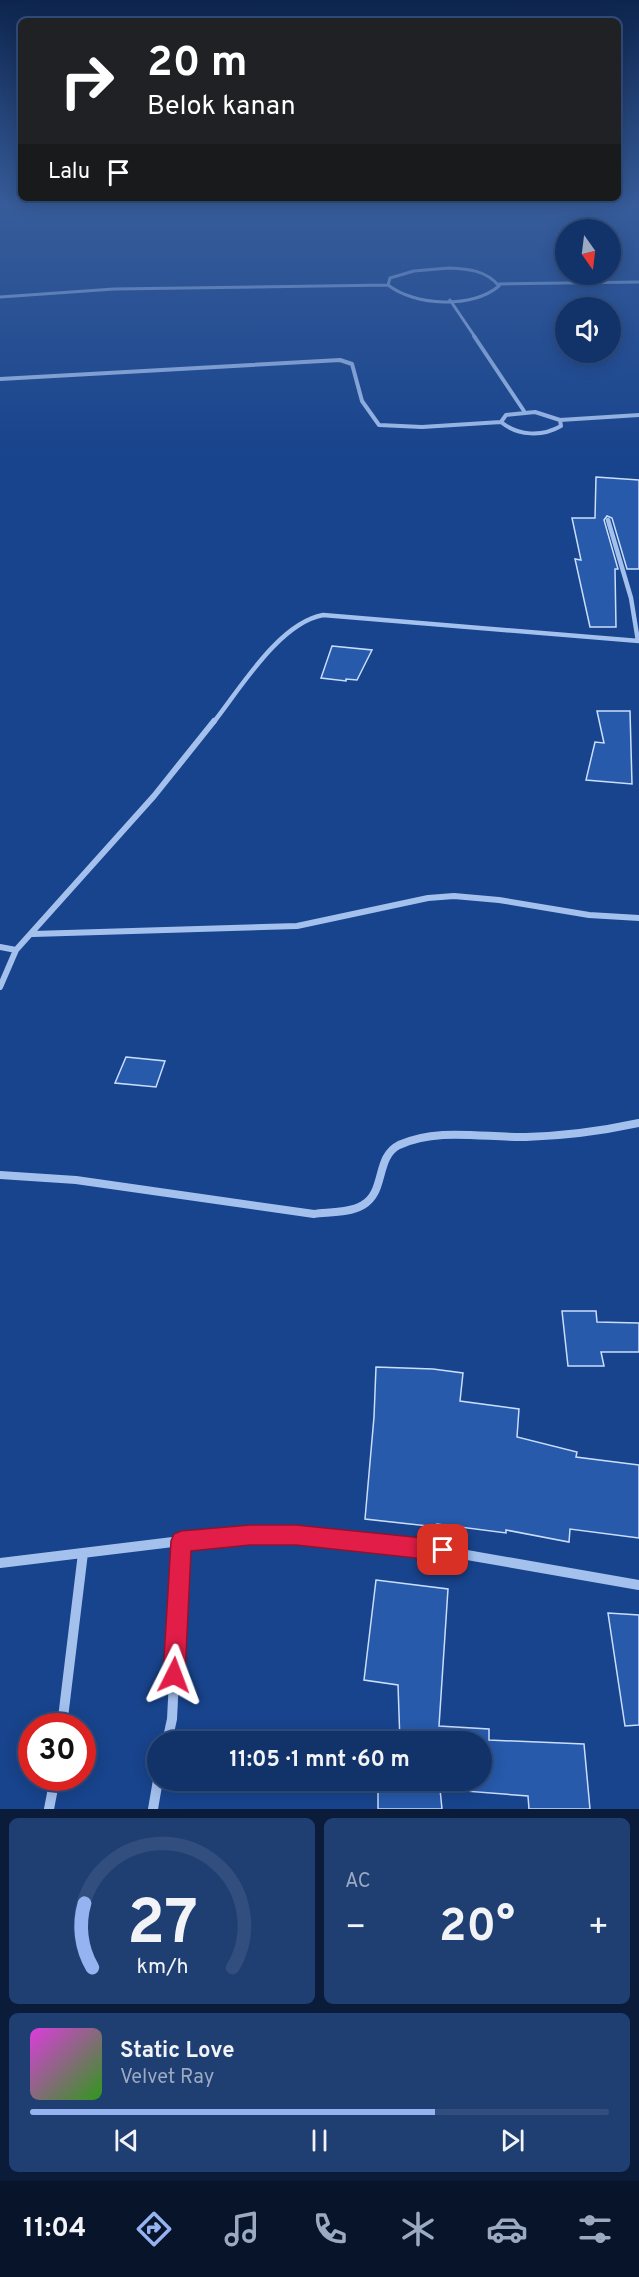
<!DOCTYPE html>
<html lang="id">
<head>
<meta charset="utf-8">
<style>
	:root { --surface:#12336a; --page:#1f3f72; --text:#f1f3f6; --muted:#9caac1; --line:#314e7e; --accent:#95b2f1 }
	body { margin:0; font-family:Overpass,sans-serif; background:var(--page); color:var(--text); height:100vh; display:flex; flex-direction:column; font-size:22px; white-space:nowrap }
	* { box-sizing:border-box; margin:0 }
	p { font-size:20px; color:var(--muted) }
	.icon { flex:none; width:33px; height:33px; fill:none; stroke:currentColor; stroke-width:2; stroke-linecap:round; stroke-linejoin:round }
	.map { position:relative; height:1809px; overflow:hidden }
	.details { display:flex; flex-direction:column; gap:9px; padding:9px; background:#0a1c3a; flex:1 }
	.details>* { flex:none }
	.banner { position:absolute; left:18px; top:18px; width:603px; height:183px; border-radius:9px; box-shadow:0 3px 15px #0003,0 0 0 2px var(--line); background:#202124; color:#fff; overflow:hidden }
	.needle { width:39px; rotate:166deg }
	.fabs { position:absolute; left:555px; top:219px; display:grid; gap:12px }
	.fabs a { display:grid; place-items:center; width:66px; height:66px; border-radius:50%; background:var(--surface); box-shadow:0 3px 15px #0003,0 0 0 2px var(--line); font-size:30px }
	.speed { position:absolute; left:18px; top:1713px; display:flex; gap:12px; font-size:30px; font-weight:700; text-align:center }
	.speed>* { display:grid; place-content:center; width:78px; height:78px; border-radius:50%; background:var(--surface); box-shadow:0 3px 15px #0003,0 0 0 2px var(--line); line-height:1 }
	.speed .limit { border:9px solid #d22; background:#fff; color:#111 }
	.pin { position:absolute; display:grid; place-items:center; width:51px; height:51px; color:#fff; margin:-26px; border-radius:12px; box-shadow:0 3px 9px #0006 }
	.me { position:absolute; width:66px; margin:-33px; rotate:3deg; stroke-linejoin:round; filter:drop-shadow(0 0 4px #0008) }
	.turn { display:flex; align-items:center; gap:21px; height:126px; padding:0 30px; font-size:27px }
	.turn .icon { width:78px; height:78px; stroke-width:2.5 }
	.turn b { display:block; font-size:42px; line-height:51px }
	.then { display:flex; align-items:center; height:57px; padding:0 30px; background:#0003; gap:12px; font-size:22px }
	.big { font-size:45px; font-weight:700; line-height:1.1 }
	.details .card { flex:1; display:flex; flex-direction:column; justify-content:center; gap:9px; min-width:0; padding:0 21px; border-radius:9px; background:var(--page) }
	.details .dial { align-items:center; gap:0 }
	.dial svg { height:156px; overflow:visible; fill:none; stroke:var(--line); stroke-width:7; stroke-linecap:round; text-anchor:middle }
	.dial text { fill:var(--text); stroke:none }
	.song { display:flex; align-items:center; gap:18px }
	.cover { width:72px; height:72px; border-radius:9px; background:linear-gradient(135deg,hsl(300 70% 55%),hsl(110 70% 35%)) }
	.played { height:6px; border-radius:3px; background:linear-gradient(90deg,var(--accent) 70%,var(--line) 70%) }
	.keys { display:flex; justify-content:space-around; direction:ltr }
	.heat { display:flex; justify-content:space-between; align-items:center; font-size:33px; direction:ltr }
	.details .tiles { flex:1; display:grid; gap:9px; grid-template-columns:1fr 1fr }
	.card:last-child { grid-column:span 2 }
	.trip { position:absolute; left:147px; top:1731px; width:345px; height:60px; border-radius:30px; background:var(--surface); box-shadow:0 3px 15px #0003,0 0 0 2px var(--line); font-weight:700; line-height:60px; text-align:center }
	.tabs { display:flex; height:96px; justify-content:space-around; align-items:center; background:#07142a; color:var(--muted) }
	.tabs .icon { width:42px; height:42px }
	.tabs .active { color:var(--accent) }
	.tabs b { font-size:27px; color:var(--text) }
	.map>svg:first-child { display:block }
	.building { fill:#275aab; stroke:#caddfa; stroke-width:1.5 }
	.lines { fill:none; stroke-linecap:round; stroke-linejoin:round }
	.street-far5 { stroke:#a4c1ee; stroke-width:3 }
	.street-far4 { stroke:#a4c1ee; stroke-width:4 }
	.street-far3 { stroke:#a4c1ee; stroke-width:4.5 }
	.street-far2 { stroke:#a4c1ee; stroke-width:6 }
	.street-far1 { stroke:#a4c1ee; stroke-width:8 }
	.street { stroke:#a4c1ee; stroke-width:10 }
	.route { fill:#e11d48; stroke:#92132f; stroke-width:1.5 }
</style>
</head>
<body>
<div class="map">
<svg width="639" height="1809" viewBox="0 0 639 1809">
	<rect width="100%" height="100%" fill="#18448d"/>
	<path class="building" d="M596,477L639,480V569H627L612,518L607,516L604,520L618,569H615L616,627H590L575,559L581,560L572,518H595Z
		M332,646L372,650L357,680L346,679V681L321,678Z
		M597,711H630L632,784L586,780L595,742L604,743Z
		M126,1057L165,1061L156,1087L115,1083Z
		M562,1311H596L597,1322L639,1323V1352H601L604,1366H568Z
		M376,1367L433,1369L463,1373L460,1401L519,1409L517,1437L577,1452L576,1457L639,1465V1538L570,1529L569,1542L506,1530V1533L437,1524V1527L365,1519L374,1417Z
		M376,1580L448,1589L439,1726L489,1729V1740L584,1744L590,1809H529L528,1796L440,1789L442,1809H378V1780H482V1742H400L398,1685L364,1680Z
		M608,1613L639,1615V1725L625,1726Z"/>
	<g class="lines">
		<path class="street-far5" d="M449,268C468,269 486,270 499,286C472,309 415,306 388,285L390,278L414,271Z
			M499,284L639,282
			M0,297L114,289L388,285
			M450,300L475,337"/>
		<path class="street-far4" d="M474,336L524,411
			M0,379L340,360L352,364L362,401L379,425L422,427L501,422
			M535,412L560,420L561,426C542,437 518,436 501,422L506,415Z
			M560,420L639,415"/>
		<path class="street-far3" d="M608,520L631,598L638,641
			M213,723C240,689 279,623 323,615L639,641"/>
		<path class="street-far2" d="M33,934L297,926L428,898L454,896L499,900L589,915L639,918
			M0,947L16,950
			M0,987L16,950L154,796L214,721"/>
		<path class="street-far1" d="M0,1175L76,1180L314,1214C330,1212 349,1213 363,1205C386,1192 375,1157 399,1145C438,1127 485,1138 526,1137C564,1136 602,1131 639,1123"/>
		<path class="street" d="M0,1563L181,1541L250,1535H296L421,1547L639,1585
			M62,1726L83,1553
			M167,1742L172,1719L181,1541
			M49,1809L55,1778
			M153,1809L158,1780"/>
	</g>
	<linearGradient id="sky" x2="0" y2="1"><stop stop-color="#0d254e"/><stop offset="0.45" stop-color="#375c9a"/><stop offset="1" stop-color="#375c9a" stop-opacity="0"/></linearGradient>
	<rect width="639" height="458" fill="url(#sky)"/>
	<path class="route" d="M250,1525H296L443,1540L450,1543L453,1550L450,1558L443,1561L296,1545H250L191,1551L185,1675L182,1683L174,1686L166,1683L163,1675L171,1541L174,1534L181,1531Z"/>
</svg>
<div class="fabs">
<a><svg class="needle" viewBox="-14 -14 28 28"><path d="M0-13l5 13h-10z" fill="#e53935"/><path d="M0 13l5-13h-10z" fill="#9caac1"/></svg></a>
<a><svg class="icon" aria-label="sound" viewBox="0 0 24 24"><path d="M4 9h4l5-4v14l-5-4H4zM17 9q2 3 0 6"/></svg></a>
</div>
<div class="speed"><div class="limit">30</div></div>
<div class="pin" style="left:443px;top:1550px;background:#d93025"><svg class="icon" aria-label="arrive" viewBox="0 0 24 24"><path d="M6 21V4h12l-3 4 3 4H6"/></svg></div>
<svg class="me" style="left:174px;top:1675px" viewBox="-20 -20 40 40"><path d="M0-17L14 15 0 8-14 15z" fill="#e11d48" stroke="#fff" stroke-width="4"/></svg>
<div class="trip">11:05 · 1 mnt · 60 m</div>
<div class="banner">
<div class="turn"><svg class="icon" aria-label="right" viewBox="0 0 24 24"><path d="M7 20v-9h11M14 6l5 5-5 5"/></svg><div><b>20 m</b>Belok kanan</div></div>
<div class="then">Lalu<svg class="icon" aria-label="arrive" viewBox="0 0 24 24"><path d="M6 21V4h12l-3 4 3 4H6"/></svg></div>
</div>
</div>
<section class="details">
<div class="tiles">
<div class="card dial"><svg viewBox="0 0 100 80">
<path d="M14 69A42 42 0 1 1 86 69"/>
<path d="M14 69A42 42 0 0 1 10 36" stroke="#95b2f1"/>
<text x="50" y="56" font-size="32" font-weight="700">27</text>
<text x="50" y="72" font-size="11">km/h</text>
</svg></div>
<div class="card"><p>AC</p>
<div class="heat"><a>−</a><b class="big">20°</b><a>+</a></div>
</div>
<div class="card">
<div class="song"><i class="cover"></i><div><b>Static Love</b><p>Velvet Ray</p></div></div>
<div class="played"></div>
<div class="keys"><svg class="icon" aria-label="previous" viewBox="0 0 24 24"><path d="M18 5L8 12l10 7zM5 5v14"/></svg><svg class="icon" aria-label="pause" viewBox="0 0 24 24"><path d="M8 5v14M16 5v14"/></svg><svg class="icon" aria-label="next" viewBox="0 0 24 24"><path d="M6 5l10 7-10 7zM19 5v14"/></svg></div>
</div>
</div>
</section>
<nav class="tabs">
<b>11:04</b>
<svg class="icon active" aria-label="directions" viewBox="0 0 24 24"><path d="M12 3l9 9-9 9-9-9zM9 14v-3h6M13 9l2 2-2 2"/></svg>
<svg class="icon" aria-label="music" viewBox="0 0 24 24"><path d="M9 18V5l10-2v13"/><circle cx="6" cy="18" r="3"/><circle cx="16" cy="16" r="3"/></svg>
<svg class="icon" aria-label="phone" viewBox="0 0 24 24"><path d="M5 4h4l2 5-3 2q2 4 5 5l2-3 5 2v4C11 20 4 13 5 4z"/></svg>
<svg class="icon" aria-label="climate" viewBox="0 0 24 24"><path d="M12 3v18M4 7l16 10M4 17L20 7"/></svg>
<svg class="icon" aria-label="car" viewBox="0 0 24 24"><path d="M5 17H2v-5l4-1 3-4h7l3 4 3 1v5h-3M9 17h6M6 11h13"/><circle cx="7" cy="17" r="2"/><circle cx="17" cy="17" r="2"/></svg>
<svg class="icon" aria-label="filters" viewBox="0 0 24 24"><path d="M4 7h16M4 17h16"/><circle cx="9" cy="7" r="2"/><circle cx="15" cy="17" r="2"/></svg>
</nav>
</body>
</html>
